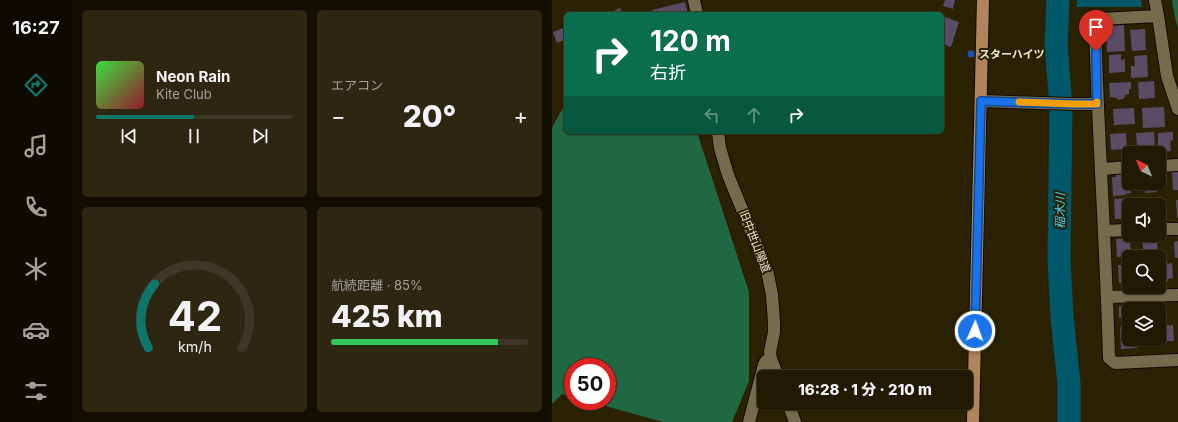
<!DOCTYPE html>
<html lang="ja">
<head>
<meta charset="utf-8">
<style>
	:root { --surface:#201a03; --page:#2d2712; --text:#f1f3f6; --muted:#a2a19a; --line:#3d3825; --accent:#0f766e }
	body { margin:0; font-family:Inter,"Noto Sans JP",sans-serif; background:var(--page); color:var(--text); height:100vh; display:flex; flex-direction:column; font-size:15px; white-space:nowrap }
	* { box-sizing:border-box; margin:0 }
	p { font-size:13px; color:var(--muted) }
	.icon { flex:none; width:22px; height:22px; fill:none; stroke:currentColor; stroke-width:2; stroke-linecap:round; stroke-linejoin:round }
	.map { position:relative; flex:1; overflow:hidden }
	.drawer { display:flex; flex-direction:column; gap:10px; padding:10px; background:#120e02; width:480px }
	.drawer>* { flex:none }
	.banner { position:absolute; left:12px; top:12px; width:380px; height:122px; border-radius:6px; box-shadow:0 1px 3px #0004,0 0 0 1px var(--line); background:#0b6e4f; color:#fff; overflow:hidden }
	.needle { width:26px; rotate:316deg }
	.tools { position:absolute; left:570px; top:146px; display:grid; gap:8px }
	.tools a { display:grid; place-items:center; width:44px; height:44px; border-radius:6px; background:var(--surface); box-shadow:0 1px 3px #0004,0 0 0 1px var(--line); font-size:20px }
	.speed { position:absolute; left:12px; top:358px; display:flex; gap:8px; font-size:20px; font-weight:700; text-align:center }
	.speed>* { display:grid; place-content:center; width:52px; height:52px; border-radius:50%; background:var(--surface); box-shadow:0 1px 3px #0004,0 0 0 1px var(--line); line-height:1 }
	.speed .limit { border:6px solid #d22; background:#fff; color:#111 }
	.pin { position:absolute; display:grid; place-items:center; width:34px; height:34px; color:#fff; margin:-41px -17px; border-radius:50% 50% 50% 0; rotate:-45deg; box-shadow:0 0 4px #0007 }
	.pin .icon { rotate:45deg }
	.me { position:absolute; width:44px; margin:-22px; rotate:2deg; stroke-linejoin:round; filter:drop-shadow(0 0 3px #0008) }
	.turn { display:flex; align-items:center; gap:14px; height:84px; padding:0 20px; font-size:18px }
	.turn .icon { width:52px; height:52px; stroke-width:2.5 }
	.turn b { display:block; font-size:28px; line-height:34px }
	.lanes { display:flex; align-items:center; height:38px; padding:0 20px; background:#0003; justify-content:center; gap:20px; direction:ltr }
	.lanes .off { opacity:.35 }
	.big { font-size:30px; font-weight:800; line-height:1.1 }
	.drawer .card { flex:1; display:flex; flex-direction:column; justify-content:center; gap:6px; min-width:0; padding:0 14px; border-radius:6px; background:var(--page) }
	.drawer .dial { align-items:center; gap:0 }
	.dial svg { height:104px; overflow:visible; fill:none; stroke:var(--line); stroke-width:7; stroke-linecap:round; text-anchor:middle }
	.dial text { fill:var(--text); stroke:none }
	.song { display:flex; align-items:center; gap:12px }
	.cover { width:48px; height:48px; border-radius:6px; background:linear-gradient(135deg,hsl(120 70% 55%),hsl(350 70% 35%)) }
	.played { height:4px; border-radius:2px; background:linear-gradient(90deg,var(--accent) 50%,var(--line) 50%) }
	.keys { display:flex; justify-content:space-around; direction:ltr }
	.heat { display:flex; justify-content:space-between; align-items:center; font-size:22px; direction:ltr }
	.charge { height:6px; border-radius:3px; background:linear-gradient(90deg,#34c759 85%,var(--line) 0) }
	.drawer .tiles { flex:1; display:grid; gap:10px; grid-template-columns:repeat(2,1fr) }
	.trip { position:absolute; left:205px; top:370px; width:216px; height:40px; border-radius:6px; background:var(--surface); box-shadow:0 1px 3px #0004,0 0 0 1px var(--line); font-weight:800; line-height:40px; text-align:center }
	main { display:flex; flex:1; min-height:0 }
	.dock { display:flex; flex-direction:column; width:72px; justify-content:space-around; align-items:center; background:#0d0a01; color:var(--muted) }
	.dock .icon { width:28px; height:28px }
	.dock .current { color:var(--accent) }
	.dock b { font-size:18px; color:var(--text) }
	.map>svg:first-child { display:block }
	.forest { fill:#1f6842 }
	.water { fill:#005868 }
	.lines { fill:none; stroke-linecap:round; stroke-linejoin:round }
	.river { stroke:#005868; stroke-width:23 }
	.building { fill:#5b4c66 }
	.minor-casing { stroke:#120b00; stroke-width:14 }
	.major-casing { stroke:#120b00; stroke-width:14 }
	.minor { stroke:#766b4c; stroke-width:12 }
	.major { stroke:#b2845d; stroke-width:12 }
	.route-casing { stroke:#114b97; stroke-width:10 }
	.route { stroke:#1a73e8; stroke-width:7 }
	.slow { stroke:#f59e0b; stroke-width:7 }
	.transit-dot { fill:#1a4fb4; stroke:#2b2204; stroke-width:1.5 }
	.labels { text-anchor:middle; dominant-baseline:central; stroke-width:4; stroke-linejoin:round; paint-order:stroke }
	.poi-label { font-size:11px; font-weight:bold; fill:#eee8d7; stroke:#2b2204; text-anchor:start }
	.street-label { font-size:11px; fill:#eee8d7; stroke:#2b2204 }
	.water-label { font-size:12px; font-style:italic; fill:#47d4f4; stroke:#2b2204 }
</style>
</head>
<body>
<main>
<nav class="dock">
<b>16:27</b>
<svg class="icon current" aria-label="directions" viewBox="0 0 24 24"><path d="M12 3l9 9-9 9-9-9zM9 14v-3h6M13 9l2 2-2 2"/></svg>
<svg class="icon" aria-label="music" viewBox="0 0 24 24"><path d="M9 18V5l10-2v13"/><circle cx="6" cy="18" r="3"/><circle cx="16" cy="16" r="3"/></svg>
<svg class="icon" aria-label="phone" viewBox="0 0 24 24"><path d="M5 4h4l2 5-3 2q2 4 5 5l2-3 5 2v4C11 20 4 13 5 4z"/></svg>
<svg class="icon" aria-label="climate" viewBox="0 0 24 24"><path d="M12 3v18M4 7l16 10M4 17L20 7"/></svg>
<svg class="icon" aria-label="car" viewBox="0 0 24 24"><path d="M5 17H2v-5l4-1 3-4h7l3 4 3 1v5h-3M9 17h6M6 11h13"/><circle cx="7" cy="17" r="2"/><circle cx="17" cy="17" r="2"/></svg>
<svg class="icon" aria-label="filters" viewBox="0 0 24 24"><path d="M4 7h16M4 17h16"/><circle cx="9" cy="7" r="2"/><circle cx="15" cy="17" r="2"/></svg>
</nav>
<section class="drawer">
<div class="tiles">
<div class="card">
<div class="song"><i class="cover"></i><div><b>Neon Rain</b><p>Kite Club</p></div></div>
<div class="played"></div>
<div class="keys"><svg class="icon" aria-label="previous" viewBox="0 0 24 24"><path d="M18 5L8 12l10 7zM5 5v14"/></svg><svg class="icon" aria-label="pause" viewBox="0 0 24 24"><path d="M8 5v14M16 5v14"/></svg><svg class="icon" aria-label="next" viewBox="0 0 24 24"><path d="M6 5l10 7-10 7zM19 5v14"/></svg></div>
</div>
<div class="card"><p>エアコン</p>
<div class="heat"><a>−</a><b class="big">20°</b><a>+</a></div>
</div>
<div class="card dial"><svg viewBox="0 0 100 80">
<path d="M14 69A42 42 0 1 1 86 69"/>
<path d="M14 69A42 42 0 0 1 19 20" stroke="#0f766e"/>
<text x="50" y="56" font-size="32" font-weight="700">42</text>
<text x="50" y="72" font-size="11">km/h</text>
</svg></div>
<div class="card"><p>航続距離 · 85%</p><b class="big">425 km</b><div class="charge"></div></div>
</div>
</section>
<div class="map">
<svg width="626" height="422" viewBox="0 0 626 422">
	<rect width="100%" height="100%" fill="#2b2204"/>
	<path class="forest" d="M620,0H626V29L623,17Z
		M14,102V132H145L197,292V381L180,422H111L36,401H55V367H21V397L10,394L0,404V128Z"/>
	<path class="water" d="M525,0H589L590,7H524Z"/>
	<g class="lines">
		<path class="river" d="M506,0L504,45L509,106L507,260L510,317L517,384V422"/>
	</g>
	<path class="building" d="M393,0H403L401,9L391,6Z
		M133,2L136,14H101L100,10Z
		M68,8L71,14H55Z
		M390,16L407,22L399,47L390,44Z
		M572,25L573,51L555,52L554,31H561L560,26Z
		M14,27V39L5,43L1,32Z
		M593,29L594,50L580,51L578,30Z
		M569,54V60L573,59V72L557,73V55Z
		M595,55L596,77L579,78V66H583L582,56Z
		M602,81L603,98L587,99L586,82Z
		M579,82V89H577V94L573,95V97L571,99L566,100L565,98L558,97L557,83Z
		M612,107L613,127L591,128L590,108Z
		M582,108L583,124L562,125L561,109Z
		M602,132L603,148H590V146H585L584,133Z
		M621,132V140L618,141L619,151L606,152V133Z
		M574,133L575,149L559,150L558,134Z
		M577,172V183H579V193L573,194L574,195L561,196L560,177H564V173Z
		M620,172H626V190H621Z
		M607,179H610V188H605V192L593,193L592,183H607Z
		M578,198L577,218L563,219L562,199Z
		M624,200H626V218H625Z
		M593,201H610L611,219H607V205H593Z
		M590,237H603V239H605L606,257H592Z
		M578,238L579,256L565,257L564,239Z
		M626,241V258H623L622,242Z
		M607,262H615L616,264L620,263L621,278L616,279V281H607Z
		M566,265H577V282L567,283Z
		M599,301H612L613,322H607V309H600Z
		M572,303H585V309H577V324H573V318H567V306H572Z
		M621,325L622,341H599V339H607V326Z
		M568,327H577V339H585V348L569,349Z"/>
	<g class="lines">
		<g class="minor-casing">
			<path id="minor" d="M142,0L145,14
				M603,0L606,16
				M429,101L522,104H545
				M626,109L615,76L606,16L548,19L545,21L543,25C546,136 554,247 557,358L563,363L626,360
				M166,132L168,148L176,175L215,270L220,295L222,322V332L218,352L219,359L226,377
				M607,166L626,165
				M549,169L577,167
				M607,229H626
				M552,231L577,230
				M555,297L626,295
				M236,403L243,422
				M197,422L212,365L214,361L219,359"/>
		</g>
		<g class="major-casing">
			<path id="major" d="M421,422L431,0"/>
		</g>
		<use href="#minor" class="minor"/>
		<use href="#major" class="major"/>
	</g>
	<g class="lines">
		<g class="route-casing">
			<path id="route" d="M423,331L429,101L522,104H545L544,51"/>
		</g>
		<use href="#route" class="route"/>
		<path class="slow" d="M467,102L522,104H545V102"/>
	</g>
	<rect class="transit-dot" x="415" y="50" width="8" height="8" rx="2"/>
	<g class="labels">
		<g class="poi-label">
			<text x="427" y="54">スターハイツ</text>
		</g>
		<g class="street-label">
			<text transform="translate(203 241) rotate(69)">旧中世山陽道</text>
		</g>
		<g class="water-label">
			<text transform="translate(508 211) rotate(-89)">稲木川</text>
		</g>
	</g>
</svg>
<div class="tools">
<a><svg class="needle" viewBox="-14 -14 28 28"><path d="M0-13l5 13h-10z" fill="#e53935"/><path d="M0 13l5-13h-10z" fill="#a2a19a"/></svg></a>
<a><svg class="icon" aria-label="sound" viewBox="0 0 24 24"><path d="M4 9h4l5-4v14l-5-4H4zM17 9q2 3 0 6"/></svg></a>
<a><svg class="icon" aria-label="search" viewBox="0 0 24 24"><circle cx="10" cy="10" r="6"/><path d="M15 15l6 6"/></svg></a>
<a><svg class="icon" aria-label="layers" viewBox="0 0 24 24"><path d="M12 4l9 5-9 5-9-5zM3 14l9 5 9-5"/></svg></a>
</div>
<div class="speed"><div class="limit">50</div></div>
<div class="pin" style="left:544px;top:51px;background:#d93025"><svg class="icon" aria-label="arrive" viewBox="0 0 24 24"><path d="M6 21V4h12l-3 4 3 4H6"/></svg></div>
<svg class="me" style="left:423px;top:331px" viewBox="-20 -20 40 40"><circle r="17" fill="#1a73e8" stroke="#fff" stroke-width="3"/><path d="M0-11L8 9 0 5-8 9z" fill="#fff"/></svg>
<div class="trip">16:28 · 1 分 · 210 m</div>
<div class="banner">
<div class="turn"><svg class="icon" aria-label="right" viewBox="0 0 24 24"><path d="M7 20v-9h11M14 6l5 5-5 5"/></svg><div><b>120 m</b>右折</div></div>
<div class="lanes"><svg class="icon off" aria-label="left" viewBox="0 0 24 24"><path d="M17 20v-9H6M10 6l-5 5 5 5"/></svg><svg class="icon off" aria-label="ahead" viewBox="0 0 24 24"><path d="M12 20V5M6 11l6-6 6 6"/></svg><svg class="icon" aria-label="right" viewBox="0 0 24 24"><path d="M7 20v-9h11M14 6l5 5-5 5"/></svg></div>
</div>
</div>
</main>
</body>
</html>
